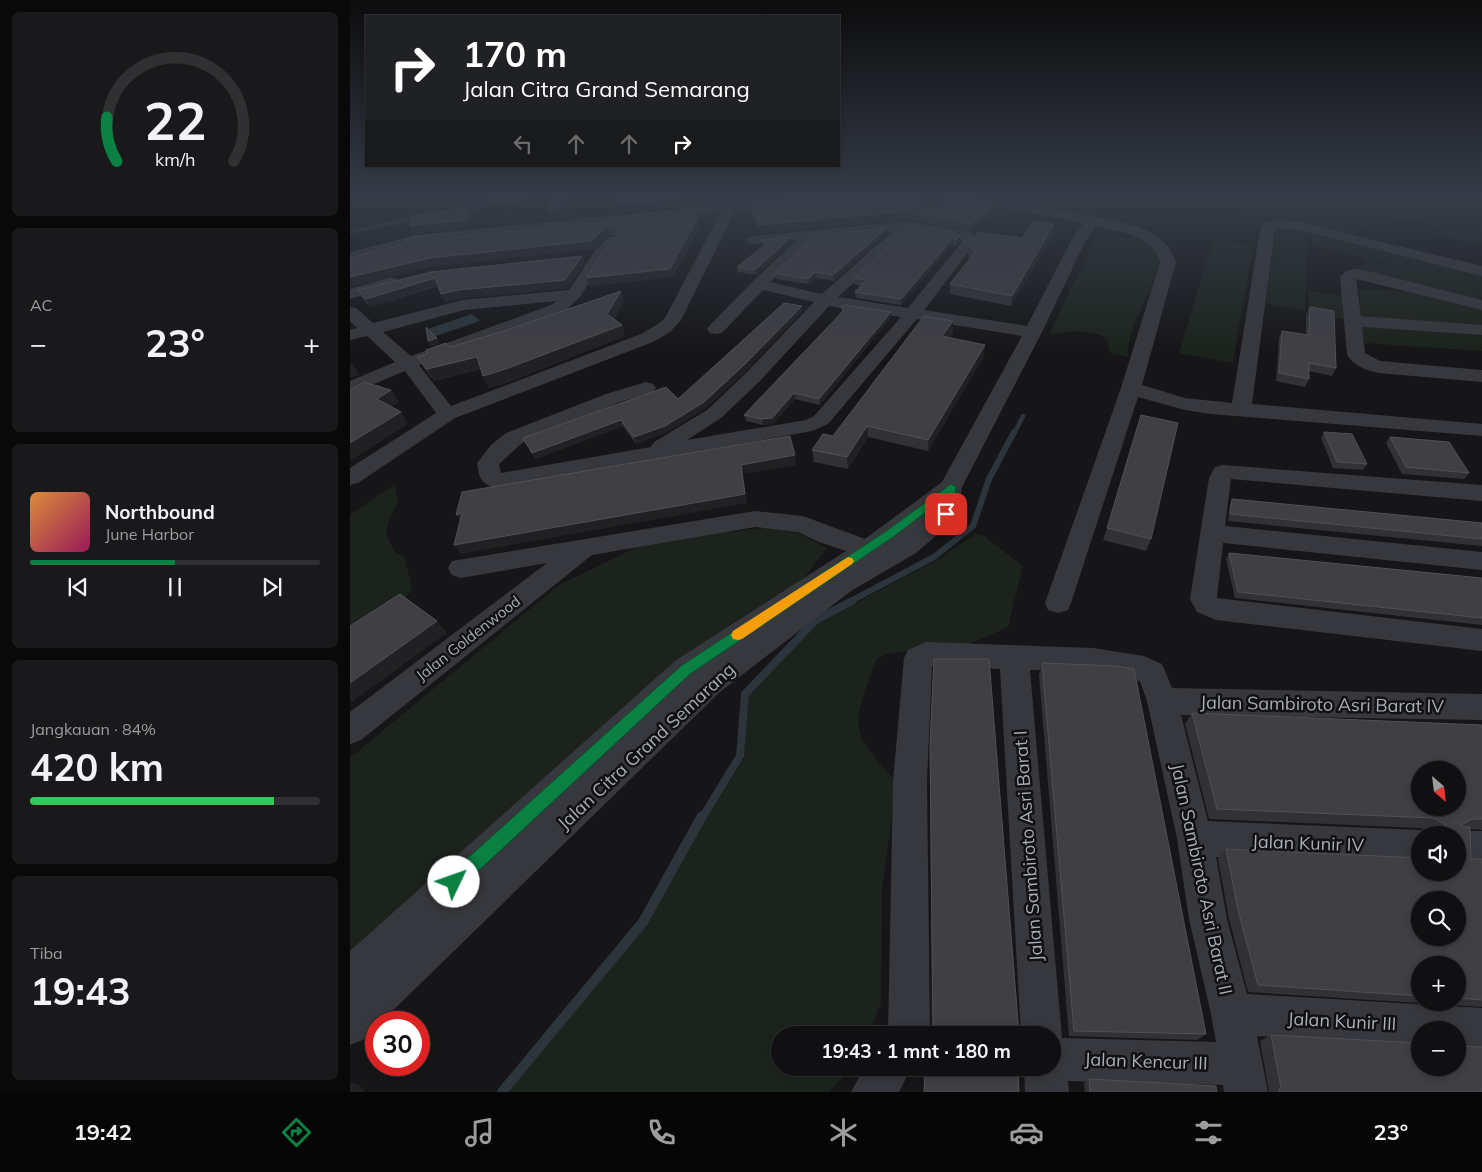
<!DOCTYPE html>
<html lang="id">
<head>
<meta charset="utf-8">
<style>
	:root { --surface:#101012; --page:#19191b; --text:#f1f3f6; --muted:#9c9d9f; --line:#303032; --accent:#0b8043 }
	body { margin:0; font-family:Mulish,sans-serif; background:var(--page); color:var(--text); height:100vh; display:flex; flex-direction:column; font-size:19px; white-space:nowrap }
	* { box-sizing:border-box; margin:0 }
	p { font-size:16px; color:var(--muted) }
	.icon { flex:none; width:28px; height:28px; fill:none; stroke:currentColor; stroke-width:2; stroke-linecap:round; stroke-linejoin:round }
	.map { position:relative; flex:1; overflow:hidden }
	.side { display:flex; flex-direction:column; gap:12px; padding:12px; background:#09090a; width:350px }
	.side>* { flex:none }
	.hud { position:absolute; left:15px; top:15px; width:475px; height:152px; border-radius:0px; box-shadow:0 2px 8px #0003,0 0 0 1px var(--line); background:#202124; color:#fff; overflow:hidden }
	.needle { width:32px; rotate:152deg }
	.controls { position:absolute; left:1061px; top:761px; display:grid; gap:10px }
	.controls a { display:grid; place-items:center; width:55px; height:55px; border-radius:50%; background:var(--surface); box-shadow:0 2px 8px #0003,0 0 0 1px var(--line); font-size:25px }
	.speed { position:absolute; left:15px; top:1011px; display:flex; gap:10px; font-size:25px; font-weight:700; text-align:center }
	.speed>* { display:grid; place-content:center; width:65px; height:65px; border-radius:50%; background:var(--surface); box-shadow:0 2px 8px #0003,0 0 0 1px var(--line); line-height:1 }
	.speed .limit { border:8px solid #d22; background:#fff; color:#111 }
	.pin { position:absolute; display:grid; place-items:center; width:42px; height:42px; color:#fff; margin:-21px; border-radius:10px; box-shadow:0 2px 8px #0006 }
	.me { position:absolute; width:55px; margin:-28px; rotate:48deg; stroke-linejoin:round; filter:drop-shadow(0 0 4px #0008) }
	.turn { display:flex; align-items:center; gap:18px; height:105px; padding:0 15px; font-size:22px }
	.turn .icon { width:65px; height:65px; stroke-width:2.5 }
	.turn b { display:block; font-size:35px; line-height:42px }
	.lanes { display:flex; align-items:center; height:48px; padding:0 15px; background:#0003; justify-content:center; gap:25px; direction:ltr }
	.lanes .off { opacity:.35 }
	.big { font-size:38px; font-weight:700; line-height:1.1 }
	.side .tile { flex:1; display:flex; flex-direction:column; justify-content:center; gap:8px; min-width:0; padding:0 18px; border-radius:8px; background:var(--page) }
	.side .dial { align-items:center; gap:0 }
	.dial svg { height:130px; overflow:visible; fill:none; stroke:var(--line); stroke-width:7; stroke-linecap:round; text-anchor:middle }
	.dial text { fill:var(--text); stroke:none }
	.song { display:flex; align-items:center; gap:15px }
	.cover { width:60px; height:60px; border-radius:8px; background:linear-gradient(135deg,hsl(30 70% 55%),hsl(330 70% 35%)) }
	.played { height:5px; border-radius:2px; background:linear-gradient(90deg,var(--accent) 50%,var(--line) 50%) }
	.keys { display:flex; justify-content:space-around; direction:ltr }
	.heat { display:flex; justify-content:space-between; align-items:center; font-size:28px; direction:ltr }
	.charge { height:8px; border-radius:4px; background:linear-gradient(90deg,#34c759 84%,var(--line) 0) }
	.trip { position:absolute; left:421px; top:1026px; width:290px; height:50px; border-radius:25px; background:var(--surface); box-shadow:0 2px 8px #0003,0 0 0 1px var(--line); font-weight:700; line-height:50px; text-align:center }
	.menu { display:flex; height:80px; justify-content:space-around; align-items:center; background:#060607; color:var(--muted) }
	.menu .icon { width:35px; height:35px }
	.menu .selected { color:var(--accent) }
	.menu b { font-size:22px; color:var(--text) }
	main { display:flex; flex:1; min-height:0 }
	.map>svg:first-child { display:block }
	.green { fill:#1c231d }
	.water { fill:#2c353c }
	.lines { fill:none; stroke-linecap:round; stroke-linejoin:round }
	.stream-far4 { stroke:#2c353c; stroke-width:4 }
	.stream-far3 { stroke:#2c353c; stroke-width:4.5 }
	.stream-far2 { stroke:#2c353c; stroke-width:6 }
	.stream-far1 { stroke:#2c353c; stroke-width:8 }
	.stream { stroke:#2c353c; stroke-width:10 }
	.minor { fill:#37383d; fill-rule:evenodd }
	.wall { fill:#323236; fill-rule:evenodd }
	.shaded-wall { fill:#212124 }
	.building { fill:#3f3f44; stroke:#4f5156; fill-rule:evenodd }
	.route { fill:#0b8043; stroke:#07532c }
	.slow { fill:#f59e0b }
	.labels { text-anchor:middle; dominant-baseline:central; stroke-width:5; stroke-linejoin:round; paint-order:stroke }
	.street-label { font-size:15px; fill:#a8adb8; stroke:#111113 }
	.near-street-label { font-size:18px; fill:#a8adb8; stroke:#111113 }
</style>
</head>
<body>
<main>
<section class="side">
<div class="tile dial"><svg viewBox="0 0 100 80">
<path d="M14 69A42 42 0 1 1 86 69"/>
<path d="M14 69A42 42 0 0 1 8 42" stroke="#0b8043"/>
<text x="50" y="56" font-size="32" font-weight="700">22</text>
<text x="50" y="72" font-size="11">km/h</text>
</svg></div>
<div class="tile"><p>AC</p>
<div class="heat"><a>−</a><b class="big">23°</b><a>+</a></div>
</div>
<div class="tile">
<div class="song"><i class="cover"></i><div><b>Northbound</b><p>June Harbor</p></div></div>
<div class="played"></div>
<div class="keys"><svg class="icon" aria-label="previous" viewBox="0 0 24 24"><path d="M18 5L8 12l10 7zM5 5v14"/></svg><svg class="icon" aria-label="pause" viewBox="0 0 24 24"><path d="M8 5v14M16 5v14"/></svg><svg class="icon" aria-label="next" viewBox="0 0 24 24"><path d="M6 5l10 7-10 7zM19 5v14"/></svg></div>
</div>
<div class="tile"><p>Jangkauan · 84%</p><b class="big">420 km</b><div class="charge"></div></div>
<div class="tile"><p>Tiba</p><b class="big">19:43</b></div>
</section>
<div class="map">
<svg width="1132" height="1092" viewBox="0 0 1132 1092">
	<rect width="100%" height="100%" fill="#161618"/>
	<path class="green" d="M903,198H1109L1081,201L1102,213L1132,211V243L1086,236L1087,228C1077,224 1063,218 1052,220C1038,223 1034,224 1019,223L1004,235L871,203L904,199Z
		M936,227L958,233L955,311L916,304L926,230Z
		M962,234L1132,275V301L1008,269V266L1016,264L1015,259L1095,278L961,245Z
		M765,236L795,241L809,253C808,290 777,320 778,357L760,353L757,338C737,329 719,331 699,335L738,253L747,240Z
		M863,240L903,245L883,363L829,353Z
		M1009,289L1072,292L1132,308V326L1011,316Z
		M959,291L993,296V319L958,313Z
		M1014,327L1132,335V351L1015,343L1012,341L1011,328Z
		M45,484L48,502L39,520L36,533L45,553L54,556L62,588L53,602L0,627V515Z
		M434,526L477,548L451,582L0,959V758L209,585L287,547L358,534Z
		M625,534L634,536L673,566L658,627L617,645L540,653L527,658C520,678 506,708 509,729C511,746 536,770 547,782L532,888L531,1002L519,1035H430V1068H502L479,1092H157L295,925L361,810L394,758L399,695L470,622L591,558Z"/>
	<path class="water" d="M122,314L130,321L86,336L78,329Z"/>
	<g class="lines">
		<path class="stream-far4" d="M90,213L175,198
			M0,232L70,217"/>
		<path class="stream-far3" d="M664,434L673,416"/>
		<path class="stream-far2" d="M499,602L584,557L623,526L639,479L664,432"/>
		<path class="stream-far1" d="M352,818L390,756L395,694L466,620L502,601"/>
		<path class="stream" d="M152,1092L293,922L352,816"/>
		<path class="minor" d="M135,198H162C157,204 144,203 136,201Z
			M438,198H479L473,202L385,211L331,320L320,332L303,342L105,418L8,483L0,485V468L86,413L55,371L0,394V381L45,362L17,336L0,340V330L7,328L0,321V307L6,308L23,323L113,300L219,290L244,252L258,237H268L270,240L255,257L230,297L213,313L69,365L101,406L291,334L308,324L315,318L371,212L67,243L0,260V252L67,235ZM207,301L201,305L61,356L33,332L114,310Z
			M618,198C654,198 689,206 724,213C750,218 782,221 805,235C816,242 821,250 826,262L792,385L835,398L882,403L910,230L914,223L926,220L945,221L1132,266V276L945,229H925L902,404L1132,424V436L861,414L835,410L788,397L721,603L718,610L708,613L698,610L695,603L771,388L810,262C802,235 771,232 746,226L736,240L692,332L612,487L608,514L604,520L566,553L501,591L370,692L31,1022H26V1027L15,1039L0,1045V951L325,661L496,551L469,542L448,532L405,527L242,555L11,740L0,744V712L197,563L111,578L102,575L98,568L102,561L405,511L453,516L515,539L592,482L672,336L567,319L478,424L462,431L146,488C131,484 129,478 127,463L141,445L156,433L256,394L296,382L303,384L306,388L303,392L270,402L172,443L149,464L151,473L301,447L304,442L357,410L396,373L464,302L413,290L372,333L366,334L360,333L357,329L360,325L403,281L447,240L404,244L399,243L397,240L399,237L404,236L558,221L617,231L622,233L626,242L574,310L677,326L722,239L734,223L624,202L619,201ZM561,230L609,238L612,242L558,308L488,297ZM543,231L472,294L420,282L466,238ZM479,306L551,317L464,416L456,420L337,440L371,418L410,381Z
			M1002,269H1010L1132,300V310L1006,279L1011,316L1132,325V335L1012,327L1015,353L1030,361L1132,370V382L1028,373C1016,370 1004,366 997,355L990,277L996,271Z
			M41,277L47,279L49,282L47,285L0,299V289Z
			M873,465L1132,485V501L881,479L875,526L1132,552V570L873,543L867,598L1132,629V651L866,620L847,612L840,599L859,478L865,467Z
			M576,642L743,648L794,656L812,664L822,688L1132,694V720L831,715L858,821L1070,830L1081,835H1070V866L866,857L877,919L897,994L1132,1008V1050L1108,1048V1030H1070V1046L907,1036L918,1092H874L873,1085L718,1081L719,1092H675L674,1068H702V1035H671L650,669L582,666L577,782L580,1035H538L543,782L554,658L558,650ZM680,670L743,672L790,681L797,701L827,838L839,919L861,1014L866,1042L712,1038Z
			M1108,831H1132V867H1108V835H1099Z
			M514,1068H561L549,1092H501Z"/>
	</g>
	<path class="wall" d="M401,203L579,210L644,212L621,231L558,219L411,233L408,225L405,226Z
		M213,225L349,227L323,277L239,286L267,235H258L244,249L85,266L109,232L111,237Z
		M537,233L484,281L466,278L459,284L426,279L425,273Z
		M608,234L610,236V242L606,246L603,244L551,305L506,298L505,292L511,286L504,284V278Z
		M703,234L661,306L600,294V284L620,258L618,256V246Z
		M413,240L442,242L406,275L388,272L387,267L414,246Z
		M234,263L218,288L113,298L95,302L91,294L88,286L20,307L12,298L7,290Z
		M274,302L264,319L272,325L275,336L159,382L139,388L133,376L131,369L84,381L74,368L67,357L100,347Z
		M452,306V312L395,372L356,408L317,432L286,444L273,426L185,459L173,438L328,399Z
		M491,307L541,317L470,405L445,399L423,424L413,425L396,421L394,415L492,313Z
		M960,307L986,368L982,376L959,371V379L955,387L926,381L929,338L932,331L956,335V315Z
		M603,321V332L599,338L634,356L578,451L518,437L498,469L464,462L462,450L483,436Z
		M974,432L1017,464L1013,470L983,468L971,438Z
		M1040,437L1119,473L1114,479L1052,474L1036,443Z
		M882,499L1132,523V546L878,521L880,505Z
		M757,528L801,539L796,551L753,540Z
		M879,553L1132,578V625L885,598L876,559Z
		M584,659L669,1034L668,1035H582L580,755Z
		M692,663L856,1034L847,1040L719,1036L689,675Z
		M842,713L1132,725V830L1120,829L1121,859H1132V1007L898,992L879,919L868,859L876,849L1070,872L1108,835H1074L1078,832L1070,828L859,819L835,724ZM1070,965H1108V1002H1070Z
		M921,1035L1132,1092H919L910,1041Z
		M739,1079L867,1092H735L734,1083Z"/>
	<path class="shaded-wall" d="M217,198H221L222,199L217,218L201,220L197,210Z
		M332,198H344L345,205L269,213L266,204Z
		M399,198H423L399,200Z
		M645,204L644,212L621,231L622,223Z
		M120,209L123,217L118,228L63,234L59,226Z
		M346,209L349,227L323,277L239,286L236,278Z
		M558,211V219L411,233L409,225Z
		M407,217L408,225L405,226L404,218Z
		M704,224L703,234L661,306L662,296Z
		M256,227L258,235L244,249L85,266L0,287V277L80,258Z
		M537,228V233L484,281L483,275Z
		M610,236V242L606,246V240Z
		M441,237L442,242L406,275L405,270Z
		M603,238V244L551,305V299Z
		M232,256L234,263L218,288L113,298L95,302L91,294Z
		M465,272L466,278L459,284L458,279Z
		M85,278L89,285L20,307L16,299Z
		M271,291L274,302L261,325L257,314Z
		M452,306V312L395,372L356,408L317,432L286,444L284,437Z
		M541,312V317L470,405L469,399Z
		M603,321V332L592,348V336Z
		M272,325L275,336L159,382L139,388L133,376Z
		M87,338L90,343L81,347L78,341Z
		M635,345L634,356L578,451V440Z
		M127,357L133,368L84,381L77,369Z
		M2,363L10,375L0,378V364Z
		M41,390L49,402L34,411L27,399Z
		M444,393L445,399L423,424L413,425L412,419Z
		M51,412L58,424L0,461V443Z
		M271,420L273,426L185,459L182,453Z
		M517,426L518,437L498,469L497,457Z
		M445,455L446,465L393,474L397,503L111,554L104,545L391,465Z
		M112,513V524L106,515Z
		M87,621L97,633L0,703V683Z
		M0,1083L9,1085L15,1092H0Z"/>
	<path class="building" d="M201,198H217L214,208L197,210Z
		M267,198H332L266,204Z
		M457,198H570L579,210L597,198H611L645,204L622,223L558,211L409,225L407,217L404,218L401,203Z
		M120,209L115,220L59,226L65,215Z
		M346,209L347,219L320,269L236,278L254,250L269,232L266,227H256L241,241L80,258L0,277V258L57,243L55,239L63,237L109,232L106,237L194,228L195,224L212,222L211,225L234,224L265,221V217Z
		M683,221L704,224L662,296L600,284L625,252L618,246L628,232L672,238Z
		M562,226L608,234L610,236L606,240L603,238L551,299L505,292L516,280L504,278Z
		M537,228L483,275L465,272L458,279L425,273L466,235Z
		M441,237L405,270L387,267L416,244L413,240Z
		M232,256L215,280L109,290L91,294L85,278L16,299L7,290L81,272Z
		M271,291L257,314L272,325L153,370L133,376L127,357L77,369L67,357L77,354L76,350L96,343L100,347L154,331Z
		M434,303L452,306L393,366L354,402L315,426L284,437L271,420L182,453L173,438L316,387L328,399Z
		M494,305L541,312L469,399L444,393L422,418L412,419L394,415L494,310L491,307Z
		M960,307L984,311L986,368L959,363V379L929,373L932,331L959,335Z
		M574,316L603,321L592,336L635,345L578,440L517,426L497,457L462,450L473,434L483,436Z
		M76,327L87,338L78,341Z
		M14,382L41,390L27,399L51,412L0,443V390Z
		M791,415L828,423L801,539L757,528Z
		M974,432L1002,434L1017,464L987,462Z
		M440,436L445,455L391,465L395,494L104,545L112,513L106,515L112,492Z
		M1040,437L1099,442L1119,473L1056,467Z
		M882,499L1132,523V539L880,514Z
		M879,553L1132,578V618L888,592Z
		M50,594L87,621L0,683V626Z
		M584,659H639L669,1034H583L580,744Z
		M692,663L767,666L784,669L856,1034L724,1031Z
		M842,713L1132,725V819H1122L1111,825L1113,827H1120L1121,859H1132V1000L1108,998V965H1070V996L908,985L888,910L876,849L1070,858V872H1108V835H1085V827H1094L1096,825L1083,818L867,809ZM1070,770H1108V808H1070ZM1070,900H1108V938H1070Z
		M921,1035L1070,1043V1068H1108V1046L1132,1047V1092H929V1090L931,1087Z
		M575,1068H668L669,1092H574Z
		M739,1079L866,1086L867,1092H740Z"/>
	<linearGradient id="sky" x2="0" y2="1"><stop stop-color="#0c0c0d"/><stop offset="0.56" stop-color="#363c48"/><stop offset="1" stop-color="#363c48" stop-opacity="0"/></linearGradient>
	<rect width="1132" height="351" fill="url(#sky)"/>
	<path class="route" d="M601,484L606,487L600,516H592L591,514L594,498L543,537L340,674L110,888L104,891L98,888L96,882L98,876L331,666L535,532Z"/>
	<path class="slow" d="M498,557L502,558L504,561L502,564L392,639L388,640L383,639L381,635L383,631Z"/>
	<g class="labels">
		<g class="street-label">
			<text transform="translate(118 638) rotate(-38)">Jalan Goldenwood</text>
		</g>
		<g class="near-street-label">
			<text transform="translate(972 704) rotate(1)">Jalan Sambiroto Asri Barat IV</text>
			<text transform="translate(296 746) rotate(-43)">Jalan Citra Grand Semarang</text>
			<text transform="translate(958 843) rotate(2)">Jalan Kunir IV</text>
			<text transform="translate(678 846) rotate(-94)">Jalan Sambiroto Asri Barat I</text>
			<text transform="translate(852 879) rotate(78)">Jalan Sambiroto Asri Barat II</text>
			<text transform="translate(992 1021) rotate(3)">Jalan Kunir III</text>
			<text transform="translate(796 1061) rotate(2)">Jalan Kencur III</text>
		</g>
	</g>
</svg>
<div class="controls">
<a><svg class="needle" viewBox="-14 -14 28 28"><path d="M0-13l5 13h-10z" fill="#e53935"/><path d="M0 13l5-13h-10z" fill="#9c9d9f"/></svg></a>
<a><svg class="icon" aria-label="sound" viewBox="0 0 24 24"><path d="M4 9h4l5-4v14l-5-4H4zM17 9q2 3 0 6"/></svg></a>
<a><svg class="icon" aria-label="search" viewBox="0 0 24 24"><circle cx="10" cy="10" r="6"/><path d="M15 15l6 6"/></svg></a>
<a>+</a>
<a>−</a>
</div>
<div class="speed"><div class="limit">30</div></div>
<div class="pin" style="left:596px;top:514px;background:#d93025"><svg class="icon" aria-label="arrive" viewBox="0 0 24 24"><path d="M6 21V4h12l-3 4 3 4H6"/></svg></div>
<svg class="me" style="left:104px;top:882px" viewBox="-20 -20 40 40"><circle r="19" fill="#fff"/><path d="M0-13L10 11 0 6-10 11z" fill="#0b8043"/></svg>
<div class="trip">19:43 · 1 mnt · 180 m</div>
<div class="hud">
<div class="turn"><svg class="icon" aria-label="right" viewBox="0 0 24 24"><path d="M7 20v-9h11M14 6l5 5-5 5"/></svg><div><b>170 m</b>Jalan Citra Grand Semarang</div></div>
<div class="lanes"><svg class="icon off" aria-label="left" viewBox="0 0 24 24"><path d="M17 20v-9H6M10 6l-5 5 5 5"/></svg><svg class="icon off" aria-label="ahead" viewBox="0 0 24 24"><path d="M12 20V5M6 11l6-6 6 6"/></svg><svg class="icon off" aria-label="ahead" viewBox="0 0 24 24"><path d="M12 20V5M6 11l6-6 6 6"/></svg><svg class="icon" aria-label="right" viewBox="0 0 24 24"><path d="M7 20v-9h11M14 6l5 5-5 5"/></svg></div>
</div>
</div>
</main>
<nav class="menu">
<b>19:42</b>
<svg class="icon selected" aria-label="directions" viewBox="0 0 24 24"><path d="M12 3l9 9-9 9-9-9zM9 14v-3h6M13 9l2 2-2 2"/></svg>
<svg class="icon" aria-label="music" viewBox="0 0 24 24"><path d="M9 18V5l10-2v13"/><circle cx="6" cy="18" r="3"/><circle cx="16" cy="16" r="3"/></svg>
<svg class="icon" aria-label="phone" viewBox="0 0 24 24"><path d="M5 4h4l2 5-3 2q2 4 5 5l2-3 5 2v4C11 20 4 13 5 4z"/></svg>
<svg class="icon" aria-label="climate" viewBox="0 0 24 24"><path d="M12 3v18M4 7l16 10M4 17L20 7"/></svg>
<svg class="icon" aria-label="car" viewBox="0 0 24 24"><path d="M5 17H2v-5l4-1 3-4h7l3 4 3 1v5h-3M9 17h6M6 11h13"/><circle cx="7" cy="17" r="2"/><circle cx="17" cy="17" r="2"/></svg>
<svg class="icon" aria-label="filters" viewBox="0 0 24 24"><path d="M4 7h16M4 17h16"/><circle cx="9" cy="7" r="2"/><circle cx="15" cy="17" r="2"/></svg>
<b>23°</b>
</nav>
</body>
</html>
